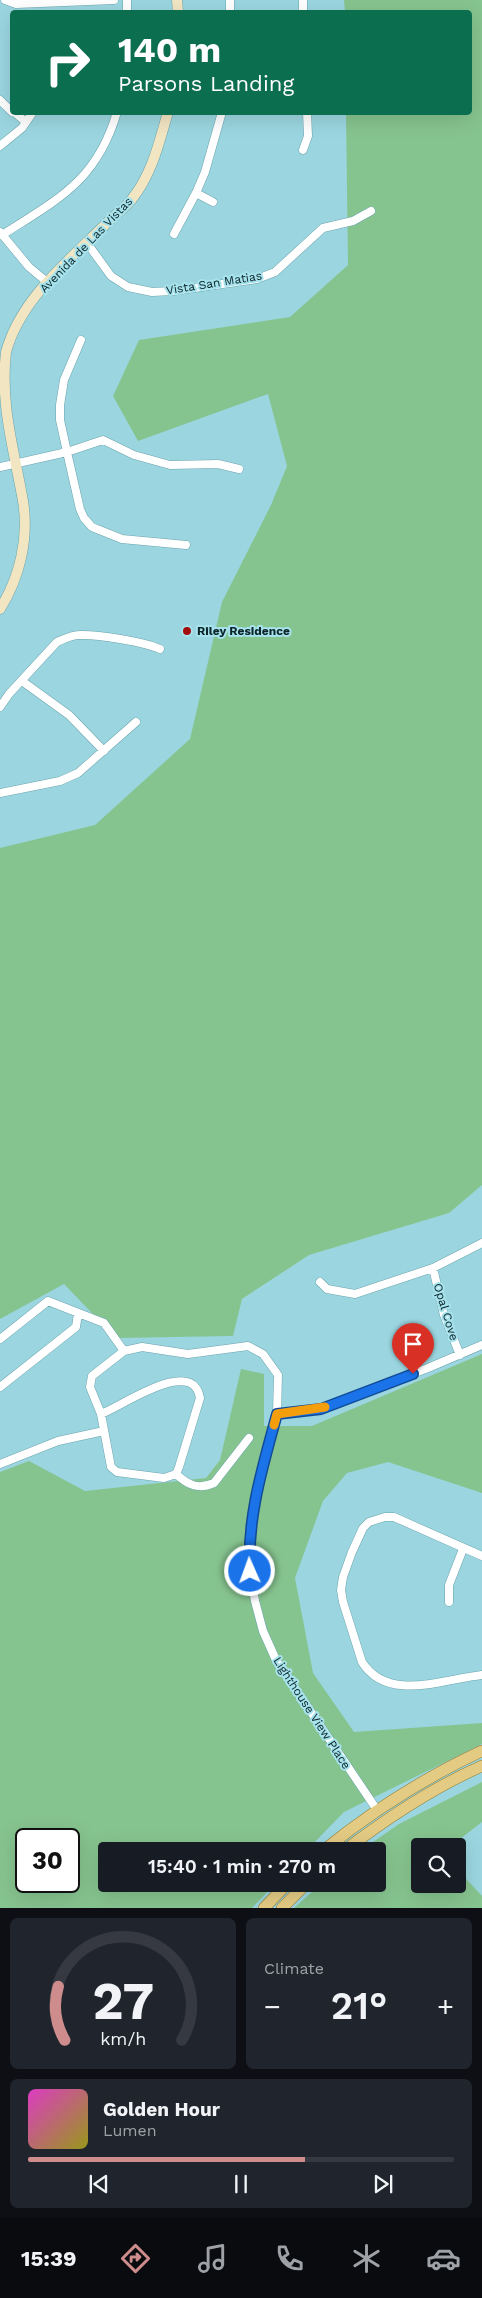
<!DOCTYPE html>
<html lang="en">
<head>
<meta charset="utf-8">
<style>
	:root { --surface:#171b24; --page:#20242c; --text:#f1f3f6; --muted:#9ea1a6; --line:#363941; --accent:#ce8c8d }
	body { margin:0; font-family:"Work Sans",sans-serif; background:var(--page); color:var(--text); height:100vh; display:flex; flex-direction:column; font-size:19px; white-space:nowrap }
	* { box-sizing:border-box; margin:0 }
	p { font-size:16px; color:var(--muted) }
	.icon { flex:none; width:28px; height:28px; fill:none; stroke:currentColor; stroke-width:2; stroke-linecap:round; stroke-linejoin:round }
	.map { position:relative; height:1908px; overflow:hidden }
	.drawer { display:flex; flex-direction:column; gap:10px; padding:10px; background:#0d0f14; flex:1 }
	.drawer>* { flex:none }
	.banner { position:absolute; left:10px; top:10px; width:462px; height:105px; border-radius:5px; box-shadow:0 5px 20px #0002; background:#0b6e4f; color:#fff; overflow:hidden }
	.tools { position:absolute; left:411px; top:1838px; display:grid; gap:10px }
	.tools a { display:grid; place-items:center; width:55px; height:55px; border-radius:5px; background:var(--surface); box-shadow:0 5px 20px #0002; font-size:25px }
	.speed { position:absolute; left:15px; top:1828px; display:flex; gap:10px; font-size:25px; font-weight:700; text-align:center }
	.speed>* { display:grid; place-content:center; width:65px; height:65px; border-radius:50%; background:var(--surface); box-shadow:0 5px 20px #0002; line-height:1 }
	.speed .limit { border:2px solid #111; border-radius:8px; background:#fff; color:#111 }
	.pin { position:absolute; display:grid; place-items:center; width:42px; height:42px; color:#fff; margin:-51px -21px; border-radius:50% 50% 50% 0; rotate:-45deg; box-shadow:0 0 5px #0007 }
	.pin .icon { rotate:45deg }
	.me { position:absolute; width:55px; margin:-28px; rotate:358deg; stroke-linejoin:round; filter:drop-shadow(0 0 4px #0008) }
	.turn { display:flex; align-items:center; gap:18px; height:105px; padding:0 25px; font-size:22px }
	.turn .icon { width:65px; height:65px; stroke-width:2.5 }
	.turn b { display:block; font-size:35px; line-height:42px }
	.big { font-size:38px; font-weight:600; line-height:1.1 }
	.drawer .widget { flex:1; display:flex; flex-direction:column; justify-content:center; gap:8px; min-width:0; padding:0 18px; border-radius:8px; background:var(--page) }
	.drawer .dial { align-items:center; gap:0 }
	.dial svg { height:130px; overflow:visible; fill:none; stroke:var(--line); stroke-width:7; stroke-linecap:round; text-anchor:middle }
	.dial text { fill:var(--text); stroke:none }
	.song { display:flex; align-items:center; gap:15px }
	.cover { width:60px; height:60px; border-radius:8px; background:linear-gradient(135deg,hsl(310 70% 55%),hsl(60 70% 35%)) }
	.played { height:5px; border-radius:2px; background:linear-gradient(90deg,var(--accent) 65%,var(--line) 65%) }
	.keys { display:flex; justify-content:space-around; direction:ltr }
	.heat { display:flex; justify-content:space-between; align-items:center; font-size:28px; direction:ltr }
	.drawer .tiles { flex:1; display:grid; gap:10px; grid-template-columns:1fr 1fr }
	.widget:last-child { grid-column:span 2 }
	.trip { position:absolute; left:98px; top:1842px; width:288px; height:50px; border-radius:5px; background:var(--surface); box-shadow:0 5px 20px #0002; font-weight:600; line-height:50px; text-align:center }
	.dock { display:flex; height:80px; justify-content:space-around; align-items:center; background:#090b0e; color:var(--muted) }
	.dock .icon { width:35px; height:35px }
	.dock .selected { color:var(--accent) }
	.dock b { font-size:22px; color:var(--text) }
	.map>svg:first-child { display:block }
	.green { fill:#86c48f; fill-rule:evenodd }
	.lines { fill:none; stroke-linecap:round; stroke-linejoin:round }
	.street-casing { stroke:#6aa4ae; stroke-width:9 }
	.secondary-casing { stroke:#6aa4ae; stroke-width:11 }
	.primary-casing { stroke:#8d7a2f; stroke-width:12 }
	.street { stroke:#fff; stroke-width:8 }
	.secondary { stroke:#f2e5c2; stroke-width:10 }
	.primary { stroke:#e4cb84; stroke-width:11 }
	.route-casing { stroke:#114b97; stroke-width:12 }
	.route { stroke:#1a73e8; stroke-width:9 }
	.slow { stroke:#f59e0b; stroke-width:9 }
	.poi-dot { fill:#a40d0d; stroke:#a7e3ed; stroke-width:2 }
	.labels { text-anchor:middle; dominant-baseline:central; stroke-width:4; stroke-linejoin:round; paint-order:stroke }
	.street-label { font-size:12px; fill:#0c2529; stroke:#a7e3ed }
	.poi-label { font-size:12px; font-weight:bold; fill:#0c2529; stroke:#a7e3ed; text-anchor:start }
</style>
</head>
<body>
<div class="map">
<svg width="482" height="1908" viewBox="0 0 482 1908">
	<rect width="100%" height="100%" fill="#9bd6e0"/>
	<path class="green" d="M344,0H482V1185L449,1213L309,1255L242,1299L233,1336L116,1338L64,1284L0,1319V848L95,825L190,739L222,602L271,505L287,466L268,394L138,441L113,396L139,340L290,317L348,265L346,113L470,112V12H345Z
		M482,1354V1493L388,1462L347,1473L323,1501L295,1578L313,1673L354,1732L482,1723V1744L344,1812L306,1851H106V1884H275L252,1908H0V1472L29,1461L85,1491L206,1478L220,1460L241,1369L264,1374V1426H312ZM26,1839H69V1881H26Z
		M482,1782V1822L451,1846H420V1884H458V1870L482,1896V1908H294L321,1884H376V1851H360L399,1824Z"/>
	<g class="lines">
		<g class="street-casing">
			<path id="street" d="M5,0L16,4L114,0
				M127,0V12
				M230,0V12
				M303,0V12
				M0,100L12,112
				M14,112L26,122
				M0,146L22,128L33,112
				M303,150L308,136L307,112
				M196,193L213,202
				M0,232L29,267L47,282
				M174,234L196,193L205,172L222,112
				M2,235C58,199 97,181 117,112
				M87,243L111,276L128,287L152,292L173,291L257,279L275,272L323,228L353,221L371,211
				M81,340L64,380L60,405V420L67,452L80,509L84,518L92,527L122,539L186,545
				M0,467L67,452L103,440L134,455L170,465L218,464L239,469
				M22,681L69,715L104,751
				M0,707L9,694L57,642C64,639 72,635 79,635C97,634 144,642 160,649
				M0,793L60,781L78,773L136,722
				M433,1268L444,1315L460,1355
				M320,1282L327,1289L355,1294L433,1268L482,1243
				M0,1339L48,1301L104,1323L124,1351
				M0,1387L76,1327L78,1313
				M101,1414C121,1407 193,1355 200,1398L179,1467L176,1474L164,1478L117,1472L111,1467L101,1414L90,1387L92,1376L124,1351L142,1347L188,1354L248,1346L263,1354L278,1375L277,1414L256,1495L250,1525V1571L255,1601L263,1631L276,1660L377,1810
				M277,1414L321,1409L428,1368L482,1345
				M0,1464L58,1441L104,1431
				M176,1474C188,1485 198,1490 214,1483L249,1438
				M482,1556L394,1517H385L369,1522L363,1528L352,1552L343,1577L341,1590L343,1602L362,1662C388,1703 443,1679 482,1675
				M449,1602V1585L463,1549"/>
		</g>
		<g class="secondary-casing">
			<path id="secondary" d="M177,0L178,12
				M0,609C20,577 29,538 23,501C14,450 0,405 6,352C21,297 71,259 110,220C117,213 126,207 132,199C152,174 159,143 168,112"/>
		</g>
		<g class="primary-casing">
			<path id="primary" d="M323,1851C372,1811 424,1778 482,1751
				M344,1851C387,1818 432,1788 482,1766
				M264,1908L287,1884
				M282,1908L306,1884"/>
		</g>
		<use href="#street" class="street"/>
		<use href="#secondary" class="secondary"/>
		<use href="#primary" class="primary"/>
	</g>
	<g class="lines">
		<g class="route-casing">
			<path id="route" d="M250,1571C247,1516 263,1466 277,1414L321,1409L413,1374"/>
		</g>
		<use href="#route" class="route"/>
		<path class="slow" d="M274,1425L277,1414L325,1407"/>
	</g>
	<circle class="poi-dot" cx="187" cy="631" r="5"/>
	<g class="labels">
		<g class="street-label">
			<text transform="translate(86 245) rotate(-46)">Avenida de Las Vistas</text>
			<text transform="translate(214 283) rotate(-9)">Vista San Matias</text>
			<text transform="translate(446 1312) rotate(73)">Opal Cove</text>
			<text transform="translate(312 1713) rotate(57)">Lighthouse View Place</text>
		</g>
		<g class="poi-label">
			<text x="197" y="631">Riley Residence</text>
		</g>
	</g>
</svg>
<div class="tools">
<a><svg class="icon" aria-label="search" viewBox="0 0 24 24"><circle cx="10" cy="10" r="6"/><path d="M15 15l6 6"/></svg></a>
</div>
<div class="speed"><div class="limit">30</div></div>
<div class="pin" style="left:413px;top:1374px;background:#d93025"><svg class="icon" aria-label="arrive" viewBox="0 0 24 24"><path d="M6 21V4h12l-3 4 3 4H6"/></svg></div>
<svg class="me" style="left:250px;top:1571px" viewBox="-20 -20 40 40"><circle r="17" fill="#1a73e8" stroke="#fff" stroke-width="3"/><path d="M0-11L8 9 0 5-8 9z" fill="#fff"/></svg>
<div class="trip">15:40 · 1 min · 270 m</div>
<div class="banner">
<div class="turn"><svg class="icon" aria-label="right" viewBox="0 0 24 24"><path d="M7 20v-9h11M14 6l5 5-5 5"/></svg><div><b>140 m</b>Parsons Landing</div></div>
</div>
</div>
<section class="drawer">
<div class="tiles">
<div class="widget dial"><svg viewBox="0 0 100 80">
<path d="M14 69A42 42 0 1 1 86 69"/>
<path d="M14 69A42 42 0 0 1 10 36" stroke="#ce8c8d"/>
<text x="50" y="56" font-size="32" font-weight="700">27</text>
<text x="50" y="72" font-size="11">km/h</text>
</svg></div>
<div class="widget"><p>Climate</p>
<div class="heat"><a>−</a><b class="big">21°</b><a>+</a></div>
</div>
<div class="widget">
<div class="song"><i class="cover"></i><div><b>Golden Hour</b><p>Lumen</p></div></div>
<div class="played"></div>
<div class="keys"><svg class="icon" aria-label="previous" viewBox="0 0 24 24"><path d="M18 5L8 12l10 7zM5 5v14"/></svg><svg class="icon" aria-label="pause" viewBox="0 0 24 24"><path d="M8 5v14M16 5v14"/></svg><svg class="icon" aria-label="next" viewBox="0 0 24 24"><path d="M6 5l10 7-10 7zM19 5v14"/></svg></div>
</div>
</div>
</section>
<nav class="dock">
<b>15:39</b>
<svg class="icon selected" aria-label="directions" viewBox="0 0 24 24"><path d="M12 3l9 9-9 9-9-9zM9 14v-3h6M13 9l2 2-2 2"/></svg>
<svg class="icon" aria-label="music" viewBox="0 0 24 24"><path d="M9 18V5l10-2v13"/><circle cx="6" cy="18" r="3"/><circle cx="16" cy="16" r="3"/></svg>
<svg class="icon" aria-label="phone" viewBox="0 0 24 24"><path d="M5 4h4l2 5-3 2q2 4 5 5l2-3 5 2v4C11 20 4 13 5 4z"/></svg>
<svg class="icon" aria-label="climate" viewBox="0 0 24 24"><path d="M12 3v18M4 7l16 10M4 17L20 7"/></svg>
<svg class="icon" aria-label="car" viewBox="0 0 24 24"><path d="M5 17H2v-5l4-1 3-4h7l3 4 3 1v5h-3M9 17h6M6 11h13"/><circle cx="7" cy="17" r="2"/><circle cx="17" cy="17" r="2"/></svg>
</nav>
</body>
</html>
